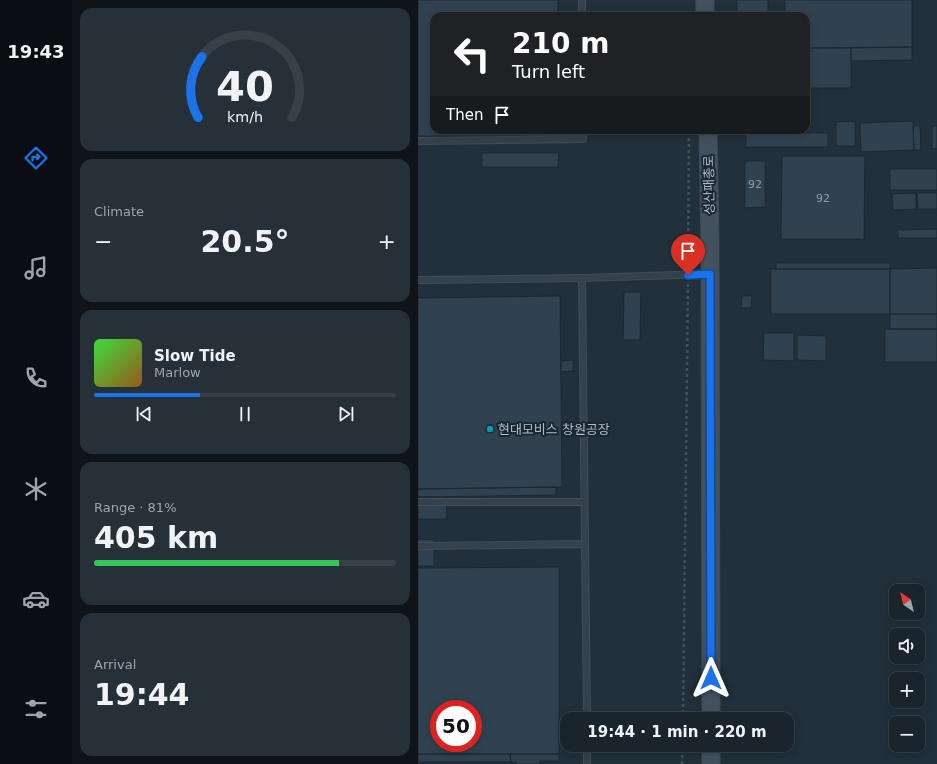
<!DOCTYPE html>
<html lang="en">
<head>
<meta charset="utf-8">
<style>
	:root { --surface:#19242c; --page:#263038; --text:#f1f3f6; --muted:#9fa4a9; --line:#374148; --accent:#1a73e8 }
	body { margin:0; font-family:"DejaVu Sans","Noto Sans KR",sans-serif; background:var(--page); color:var(--text); height:100vh; display:flex; flex-direction:column; font-size:15px; white-space:nowrap }
	* { box-sizing:border-box; margin:0 }
	p { font-size:13px; color:var(--muted) }
	.icon { flex:none; width:22px; height:22px; fill:none; stroke:currentColor; stroke-width:2; stroke-linecap:round; stroke-linejoin:round }
	.map { position:relative; flex:1; overflow:hidden }
	.drawer { display:flex; flex-direction:column; gap:8px; padding:8px; background:#0e1418; width:346px }
	.drawer>* { flex:none }
	.hud { position:absolute; left:12px; top:12px; width:380px; height:122px; border-radius:12px; box-shadow:0 2px 10px #0003,0 0 0 1px var(--line); background:#202124; color:#fff; overflow:hidden }
	.needle { width:26px; rotate:325deg }
	.tools { position:absolute; left:471px; top:584px; display:grid; gap:8px }
	.tools a { display:grid; place-items:center; width:36px; height:36px; border-radius:8px; background:var(--surface); box-shadow:0 2px 10px #0003,0 0 0 1px var(--line); font-size:20px }
	.speed { position:absolute; left:12px; top:700px; display:flex; gap:8px; font-size:20px; font-weight:700; text-align:center }
	.speed>* { display:grid; place-content:center; width:52px; height:52px; border-radius:50%; background:var(--surface); box-shadow:0 2px 10px #0003,0 0 0 1px var(--line); line-height:1 }
	.speed .limit { border:6px solid #d22; background:#fff; color:#111 }
	.pin { position:absolute; display:grid; place-items:center; width:34px; height:34px; color:#fff; margin:-41px -17px; border-radius:50% 50% 50% 0; rotate:-45deg; box-shadow:0 0 4px #0007 }
	.pin .icon { rotate:45deg }
	.me { position:absolute; width:44px; margin:-22px; rotate:0deg; stroke-linejoin:round; filter:drop-shadow(0 0 3px #0008) }
	.turn { display:flex; align-items:center; gap:14px; height:84px; padding:0 16px; font-size:18px }
	.turn .icon { width:52px; height:52px; stroke-width:2.5 }
	.turn b { display:block; font-size:28px; line-height:34px }
	.then { display:flex; align-items:center; height:38px; padding:0 16px; background:#0003; gap:8px; font-size:15px }
	.big { font-size:30px; font-weight:600; line-height:1.1 }
	.drawer .widget { flex:1; display:flex; flex-direction:column; justify-content:center; gap:6px; min-width:0; padding:0 14px; border-radius:12px; background:var(--page) }
	.drawer .dial { align-items:center; gap:0 }
	.dial svg { height:104px; overflow:visible; fill:none; stroke:var(--line); stroke-width:7; stroke-linecap:round; text-anchor:middle }
	.dial text { fill:var(--text); stroke:none }
	.song { display:flex; align-items:center; gap:12px }
	.cover { width:48px; height:48px; border-radius:6px; background:linear-gradient(135deg,hsl(120 70% 55%),hsl(30 70% 35%)) }
	.played { height:4px; border-radius:2px; background:linear-gradient(90deg,var(--accent) 35%,var(--line) 35%) }
	.keys { display:flex; justify-content:space-around; direction:ltr }
	.heat { display:flex; justify-content:space-between; align-items:center; font-size:22px; direction:ltr }
	.charge { height:6px; border-radius:3px; background:linear-gradient(90deg,#34c759 81%,var(--line) 0) }
	.trip { position:absolute; left:142px; top:712px; width:234px; height:40px; border-radius:12px; background:var(--surface); box-shadow:0 2px 10px #0003,0 0 0 1px var(--line); font-weight:600; line-height:40px; text-align:center }
	main { display:flex; flex:1; min-height:0 }
	.menu { display:flex; flex-direction:column; width:72px; justify-content:space-around; align-items:center; background:#0a0e12; color:var(--muted) }
	.menu .icon { width:28px; height:28px }
	.menu .active { color:var(--accent) }
	.menu b { font-size:18px; color:var(--text) }
	.map>svg:first-child { display:block }
	.building { fill:#304250; stroke:#1c2832; fill-rule:evenodd }
	.lines { fill:none; stroke-linecap:round; stroke-linejoin:round }
	.service-casing { stroke:#414d57; stroke-width:8 }
	.secondary-casing { stroke:#414d57; stroke-width:19 }
	.path { stroke:#3c5553; stroke-width:2.5; stroke-dasharray:3 3; stroke-linecap:butt }
	.service { stroke:#35414b; stroke-width:6 }
	.secondary { stroke:#43515f; stroke-width:17 }
	.route-casing { stroke:#114b97; stroke-width:10 }
	.route { stroke:#1a73e8; stroke-width:7 }
	.culture-dot { fill:#0f9aa8; stroke:#1a2630; stroke-width:1.5 }
	.labels { text-anchor:middle; dominant-baseline:central; stroke-width:4; stroke-linejoin:round; paint-order:stroke }
	.number-label { font-size:11px; fill:#8f9ca8 }
	.street-label { font-size:13px; fill:#b0bcc7; stroke:#1a2630 }
	.poi-label { font-size:13px; fill:#b0bcc7; stroke:#1a2630; text-anchor:start }
</style>
</head>
<body>
<main>
<nav class="menu">
<b>19:43</b>
<svg class="icon active" aria-label="directions" viewBox="0 0 24 24"><path d="M12 3l9 9-9 9-9-9zM9 14v-3h6M13 9l2 2-2 2"/></svg>
<svg class="icon" aria-label="music" viewBox="0 0 24 24"><path d="M9 18V5l10-2v13"/><circle cx="6" cy="18" r="3"/><circle cx="16" cy="16" r="3"/></svg>
<svg class="icon" aria-label="phone" viewBox="0 0 24 24"><path d="M5 4h4l2 5-3 2q2 4 5 5l2-3 5 2v4C11 20 4 13 5 4z"/></svg>
<svg class="icon" aria-label="climate" viewBox="0 0 24 24"><path d="M12 3v18M4 7l16 10M4 17L20 7"/></svg>
<svg class="icon" aria-label="car" viewBox="0 0 24 24"><path d="M5 17H2v-5l4-1 3-4h7l3 4 3 1v5h-3M9 17h6M6 11h13"/><circle cx="7" cy="17" r="2"/><circle cx="17" cy="17" r="2"/></svg>
<svg class="icon" aria-label="filters" viewBox="0 0 24 24"><path d="M4 7h16M4 17h16"/><circle cx="9" cy="7" r="2"/><circle cx="15" cy="17" r="2"/></svg>
</nav>
<section class="drawer">
<div class="widget dial"><svg viewBox="0 0 100 80">
<path d="M14 69A42 42 0 1 1 86 69"/>
<path d="M14 69A42 42 0 0 1 17 22" stroke="#1a73e8"/>
<text x="50" y="56" font-size="32" font-weight="700">40</text>
<text x="50" y="72" font-size="11">km/h</text>
</svg></div>
<div class="widget"><p>Climate</p>
<div class="heat"><a>−</a><b class="big">20.5°</b><a>+</a></div>
</div>
<div class="widget">
<div class="song"><i class="cover"></i><div><b>Slow Tide</b><p>Marlow</p></div></div>
<div class="played"></div>
<div class="keys"><svg class="icon" aria-label="previous" viewBox="0 0 24 24"><path d="M18 5L8 12l10 7zM5 5v14"/></svg><svg class="icon" aria-label="pause" viewBox="0 0 24 24"><path d="M8 5v14M16 5v14"/></svg><svg class="icon" aria-label="next" viewBox="0 0 24 24"><path d="M6 5l10 7-10 7zM19 5v14"/></svg></div>
</div>
<div class="widget"><p>Range · 81%</p><b class="big">405 km</b><div class="charge"></div></div>
<div class="widget"><p>Arrival</p><b class="big">19:44</b></div>
</section>
<div class="map">
<svg width="519" height="764" viewBox="0 0 519 764">
	<rect width="100%" height="100%" fill="#21303b"/>
	<path class="building" d="M0,0H140V16H16V130H140V136H0Z
		M319,0H350V16H319Z
		M367,0H494V47L388,48V16H367Z
		M494,47V60L433,61V48Z
		M388,48H433V88H388Z
		M437,121V146H418V122Z
		M495,121L496,150L443,152L442,123Z
		M495,126H502L503,150H496Z
		M514,126H519V149L514,148Z
		M328,133H410V147H328Z
		M64,153H141L140,167H64Z
		M364,156H447L446,239H363Z
		M327,161H347V207L327,208Z
		M472,169H519V190H472Z
		M498,193V209L475,210L474,194Z
		M499,193H519V209H500Z
		M519,229V238H480V230Z
		M358,263H472V269H358Z
		M519,268V314H472V269Z
		M353,269H472V314H353Z
		M206,292H223L222,340H205Z
		M142,296L144,487L0,489V298Z
		M324,296H334L333,308H323Z
		M472,314H519V329H472Z
		M467,329H519V362H467Z
		M346,333H376V361L345,360Z
		M379,335L408,336V361L379,360Z
		M155,360V371L143,372V361Z
		M138,487V495L0,497V489Z
		M0,497H28L29,519H0Z
		M0,539L16,540V566H0Z
		M141,567V754H0V568ZM21,709H55V743H21Z
		M0,754H92L93,762H0Z
		M92,754H141V761H122V764H98V762H93Z"/>
	<g class="lines">
		<g class="service-casing">
			<path id="service" d="M164,0V16
				M0,141L165,139V130
				M164,278L169,719
				M0,280L164,278L291,274
				M0,502H166
				M0,546L167,544
				M169,745V764"/>
		</g>
		<g class="secondary-casing">
			<path id="secondary" d="M287,0V16
				M290,130L292,244L293,719
				M293,745V764"/>
		</g>
		<path class="path" d="M270,267L271,130
			M265,719L270,282
			M264,764L265,745"/>
		<use href="#service" class="service"/>
		<use href="#secondary" class="secondary"/>
	</g>
	<g class="lines">
		<g class="route-casing">
			<path id="route" d="M270,275L292,274L293,678"/>
		</g>
		<use href="#route" class="route"/>
	</g>
	<circle class="culture-dot" cx="72" cy="429" r="4"/>
	<g class="labels">
		<g class="number-label">
			<text x="337" y="184">92</text>
			<text x="405" y="198">92</text>
		</g>
		<g class="street-label">
			<text transform="translate(291 185) rotate(-91)">성산패총로</text>
		</g>
		<g class="poi-label">
			<text x="80" y="429">현대모비스 창원공장</text>
		</g>
	</g>
</svg>
<div class="tools">
<a><svg class="needle" viewBox="-14 -14 28 28"><path d="M0-13l5 13h-10z" fill="#e53935"/><path d="M0 13l5-13h-10z" fill="#9fa4a9"/></svg></a>
<a><svg class="icon" aria-label="sound" viewBox="0 0 24 24"><path d="M4 9h4l5-4v14l-5-4H4zM17 9q2 3 0 6"/></svg></a>
<a>+</a>
<a>−</a>
</div>
<div class="speed"><div class="limit">50</div></div>
<div class="pin" style="left:270px;top:275px;background:#d93025"><svg class="icon" aria-label="arrive" viewBox="0 0 24 24"><path d="M6 21V4h12l-3 4 3 4H6"/></svg></div>
<svg class="me" style="left:293px;top:678px" viewBox="-20 -20 40 40"><path d="M0-17L14 15 0 8-14 15z" fill="#1a73e8" stroke="#fff" stroke-width="4"/></svg>
<div class="trip">19:44 · 1 min · 220 m</div>
<div class="hud">
<div class="turn"><svg class="icon" aria-label="left" viewBox="0 0 24 24"><path d="M17 20v-9H6M10 6l-5 5 5 5"/></svg><div><b>210 m</b>Turn left</div></div>
<div class="then">Then<svg class="icon" aria-label="arrive" viewBox="0 0 24 24"><path d="M6 21V4h12l-3 4 3 4H6"/></svg></div>
</div>
</div>
</main>
</body>
</html>
